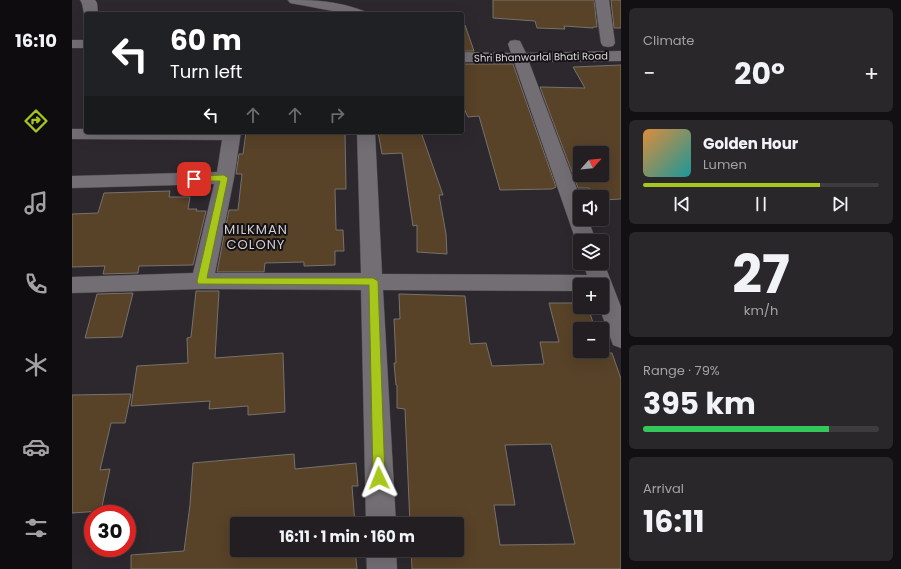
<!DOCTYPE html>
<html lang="en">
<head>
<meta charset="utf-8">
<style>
	:root { --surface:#221e22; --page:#2a272a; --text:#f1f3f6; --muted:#a2a2a5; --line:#3f3c40; --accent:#a8c71c }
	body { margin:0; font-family:Poppins,sans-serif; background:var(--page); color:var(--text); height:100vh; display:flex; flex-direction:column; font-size:15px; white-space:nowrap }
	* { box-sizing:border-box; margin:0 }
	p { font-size:13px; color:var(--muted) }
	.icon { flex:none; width:22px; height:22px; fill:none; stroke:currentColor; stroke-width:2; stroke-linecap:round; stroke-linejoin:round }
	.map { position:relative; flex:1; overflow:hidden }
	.sheet { display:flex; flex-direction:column; gap:8px; padding:8px; background:#131013; width:280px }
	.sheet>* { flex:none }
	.hud { position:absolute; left:12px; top:12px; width:380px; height:122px; border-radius:4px; box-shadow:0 4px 16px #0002,0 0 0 1px var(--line); background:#202124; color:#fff; overflow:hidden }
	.needle { width:26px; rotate:63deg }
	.buttons { position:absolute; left:501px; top:146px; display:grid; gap:8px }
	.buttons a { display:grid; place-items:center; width:36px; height:36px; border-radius:4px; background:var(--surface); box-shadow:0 4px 16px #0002,0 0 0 1px var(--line); font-size:20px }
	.speed { position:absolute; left:12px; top:505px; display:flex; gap:8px; font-size:20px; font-weight:700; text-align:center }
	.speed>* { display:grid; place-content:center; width:52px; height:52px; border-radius:50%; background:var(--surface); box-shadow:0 4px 16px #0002,0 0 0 1px var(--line); line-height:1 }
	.speed .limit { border:6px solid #d22; background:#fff; color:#111 }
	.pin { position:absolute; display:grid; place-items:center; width:34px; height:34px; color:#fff; margin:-17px; border-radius:8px; box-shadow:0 2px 6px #0006 }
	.me { position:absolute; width:44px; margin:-22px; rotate:358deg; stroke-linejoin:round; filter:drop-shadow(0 0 3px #0008) }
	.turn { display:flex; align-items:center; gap:14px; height:84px; padding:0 20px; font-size:18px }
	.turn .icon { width:52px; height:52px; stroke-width:2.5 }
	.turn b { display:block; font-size:28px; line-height:34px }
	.lanes { display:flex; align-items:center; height:38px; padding:0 20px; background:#0003; justify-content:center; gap:20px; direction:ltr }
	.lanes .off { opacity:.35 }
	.big { font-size:30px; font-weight:700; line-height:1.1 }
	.sheet .card { flex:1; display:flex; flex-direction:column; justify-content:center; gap:6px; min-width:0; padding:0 14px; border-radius:6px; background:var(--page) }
	.sheet .dial { align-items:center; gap:0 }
	.dial b { font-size:52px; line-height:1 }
	.song { display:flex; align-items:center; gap:12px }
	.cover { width:48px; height:48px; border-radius:6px; background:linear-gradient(135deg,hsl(30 70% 55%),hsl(180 70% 35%)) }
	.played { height:4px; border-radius:2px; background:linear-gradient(90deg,var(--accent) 75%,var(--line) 75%) }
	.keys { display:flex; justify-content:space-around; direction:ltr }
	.heat { display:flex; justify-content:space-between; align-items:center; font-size:22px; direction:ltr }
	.charge { height:6px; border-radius:3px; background:linear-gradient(90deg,#34c759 79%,var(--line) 0) }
	.trip { position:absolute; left:158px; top:517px; width:234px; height:40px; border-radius:4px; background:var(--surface); box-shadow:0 4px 16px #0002,0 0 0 1px var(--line); font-weight:700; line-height:40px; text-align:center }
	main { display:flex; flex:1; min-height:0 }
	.tab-bar { display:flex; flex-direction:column; width:72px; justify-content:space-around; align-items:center; background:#0e0c0e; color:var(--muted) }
	.tab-bar .icon { width:28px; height:28px }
	.tab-bar .active { color:var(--accent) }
	.tab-bar b { font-size:18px; color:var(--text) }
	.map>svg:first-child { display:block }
	.building { fill:#584228; stroke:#77726d; fill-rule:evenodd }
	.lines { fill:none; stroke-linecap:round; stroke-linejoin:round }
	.street-casing { stroke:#494649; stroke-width:1 }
	.street { fill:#736e73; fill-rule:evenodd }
	.route { fill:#a8c71c; stroke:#6d8112 }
	.labels { text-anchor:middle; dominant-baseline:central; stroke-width:4; stroke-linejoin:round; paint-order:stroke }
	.far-street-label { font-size:10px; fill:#dedbde; stroke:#141214 }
	.neighbourhood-label { font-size:13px; letter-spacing:1px; fill:#d4ced4; stroke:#141214 }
</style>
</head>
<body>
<main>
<nav class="tab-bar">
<b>16:10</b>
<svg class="icon active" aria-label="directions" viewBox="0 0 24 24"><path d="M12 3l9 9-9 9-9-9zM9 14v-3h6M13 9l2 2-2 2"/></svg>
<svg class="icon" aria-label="music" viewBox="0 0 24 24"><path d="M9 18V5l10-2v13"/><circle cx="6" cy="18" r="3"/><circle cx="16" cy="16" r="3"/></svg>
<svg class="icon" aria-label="phone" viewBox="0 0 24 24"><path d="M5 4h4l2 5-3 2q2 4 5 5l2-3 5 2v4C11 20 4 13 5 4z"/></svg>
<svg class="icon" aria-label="climate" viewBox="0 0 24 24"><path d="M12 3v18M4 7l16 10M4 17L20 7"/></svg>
<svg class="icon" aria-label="car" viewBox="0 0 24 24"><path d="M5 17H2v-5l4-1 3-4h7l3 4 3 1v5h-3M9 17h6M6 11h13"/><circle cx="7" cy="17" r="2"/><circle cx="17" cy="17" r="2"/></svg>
<svg class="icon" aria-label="filters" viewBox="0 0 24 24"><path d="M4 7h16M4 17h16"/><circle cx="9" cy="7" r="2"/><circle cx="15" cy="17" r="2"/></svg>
</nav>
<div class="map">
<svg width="549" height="569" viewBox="0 0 549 569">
	<rect width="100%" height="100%" fill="#2d282d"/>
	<path class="building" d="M421,0H522L525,27H521V28L492,26L493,29L465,28L463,21L421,18Z
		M539,0H549V28H542Z
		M393,25L402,51H390V26Z
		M390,64H441L484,187L480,189L428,190L407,116L396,117L390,104Z
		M549,65V199L530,200V197H520L517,188H506L468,87L513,88L501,67ZM508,153H530V175H508Z
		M174,132H273L274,189H263L264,230H271L272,251H263V265L232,266V262L193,263L192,272H145L157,210H166L170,174H164L167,154H171Z
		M306,132H349L371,195H367L374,234L375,254L345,252V225L341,226L330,153L310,154Z
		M98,191L97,197H118L116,209H125L124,211H134L121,265L67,266L66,273L31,274L33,266L0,267V214L26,213L32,193Z
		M124,291H147L143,358L211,353L213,412L176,415V406L137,409L138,401L59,406L65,366L116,363L115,338L119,337Z
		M61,293L50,337L13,338L25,294Z
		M327,294L393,296L398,344L414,343L420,366L472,364L468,342H487L477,303H508V307H516L523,329H508V351H530V353H540L549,379V569H340L339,550H385V524H338L333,409L325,408V385H324L322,363H324L322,319H328ZM479,444L503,544L428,545L422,505H443L433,445Z
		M59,394L53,423H39L28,470L38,469L29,511L0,513V395Z
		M222,454L223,469L284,463L286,486H280L283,524H165V550H283L285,569H59V555L112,551L118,505L121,463Z"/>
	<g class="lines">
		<g class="street-casing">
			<path id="street" d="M8,0H23L25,3L26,14H14V17C10,12 12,5 8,0Z
				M216,0C245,0 265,1 292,11L294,14C270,14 247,8 223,4L218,3Z
				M523,0H537L543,43L541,46L536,47L531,46L529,43Z
				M0,40H14V48H0Z
				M443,40L448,41L454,53L549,51V61L457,62L508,197V219H516L524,241H508V247L504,241L442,62H390V52L439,53L436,44L438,41Z
				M0,129H14V132H169L162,178L143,273H289L285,132H303L310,274L515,275L511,263H530V258L549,307V348L541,345L527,307H530V285H508V291L311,290L324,524H294L289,290L130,289L0,293V277L121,273L142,184L0,188V176L145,172L150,140L0,139Z
				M294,550H324L325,569H295Z"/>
		</g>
		<use href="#street" class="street"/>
	</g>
	<path class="route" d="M152,175L156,178L135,278H301L306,281L313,478L311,482L307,484L303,482L301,478L297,285L126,284L125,281L148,181H122L118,179L122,176Z"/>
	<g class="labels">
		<g class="far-street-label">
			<text transform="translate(469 57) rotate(-1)">Shri Bhanwarlal Bhati Road</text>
		</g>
		<g class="neighbourhood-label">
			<text x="184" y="229">MILKMAN<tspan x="184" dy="15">COLONY</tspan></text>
		</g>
	</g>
</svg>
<div class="buttons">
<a><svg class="needle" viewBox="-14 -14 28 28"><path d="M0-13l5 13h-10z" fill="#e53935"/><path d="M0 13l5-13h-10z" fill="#a2a2a5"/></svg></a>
<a><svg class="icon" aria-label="sound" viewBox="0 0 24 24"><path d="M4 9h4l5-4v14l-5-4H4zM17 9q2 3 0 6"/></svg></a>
<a><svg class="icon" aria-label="layers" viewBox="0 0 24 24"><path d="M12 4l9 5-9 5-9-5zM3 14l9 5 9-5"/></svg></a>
<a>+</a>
<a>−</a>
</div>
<div class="speed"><div class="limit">30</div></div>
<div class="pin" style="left:122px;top:179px;background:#d93025"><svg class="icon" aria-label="arrive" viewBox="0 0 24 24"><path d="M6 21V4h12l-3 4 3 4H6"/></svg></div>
<svg class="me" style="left:307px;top:478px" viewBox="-20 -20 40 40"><path d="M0-17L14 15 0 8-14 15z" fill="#a8c71c" stroke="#fff" stroke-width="4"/></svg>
<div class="trip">16:11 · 1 min · 160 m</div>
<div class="hud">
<div class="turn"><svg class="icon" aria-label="left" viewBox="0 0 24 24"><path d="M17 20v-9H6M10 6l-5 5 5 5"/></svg><div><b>60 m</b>Turn left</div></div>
<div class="lanes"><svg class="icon" aria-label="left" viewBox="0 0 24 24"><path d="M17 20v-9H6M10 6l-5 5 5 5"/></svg><svg class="icon off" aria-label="ahead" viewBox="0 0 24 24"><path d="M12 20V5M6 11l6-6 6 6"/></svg><svg class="icon off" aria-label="ahead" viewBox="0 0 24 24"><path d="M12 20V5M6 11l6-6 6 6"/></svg><svg class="icon off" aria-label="right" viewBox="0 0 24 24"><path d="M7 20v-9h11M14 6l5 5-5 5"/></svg></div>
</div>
</div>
<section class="sheet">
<div class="card"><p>Climate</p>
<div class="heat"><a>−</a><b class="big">20°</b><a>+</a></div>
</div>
<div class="card">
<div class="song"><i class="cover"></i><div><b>Golden Hour</b><p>Lumen</p></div></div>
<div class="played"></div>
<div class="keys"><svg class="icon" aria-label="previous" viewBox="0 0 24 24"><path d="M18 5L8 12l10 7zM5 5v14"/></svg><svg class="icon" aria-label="pause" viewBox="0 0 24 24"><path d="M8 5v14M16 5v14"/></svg><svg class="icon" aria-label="next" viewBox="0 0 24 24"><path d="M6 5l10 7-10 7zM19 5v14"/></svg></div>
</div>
<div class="card dial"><b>27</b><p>km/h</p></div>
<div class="card"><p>Range · 79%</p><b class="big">395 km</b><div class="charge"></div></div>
<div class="card"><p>Arrival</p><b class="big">16:11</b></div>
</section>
</main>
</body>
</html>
